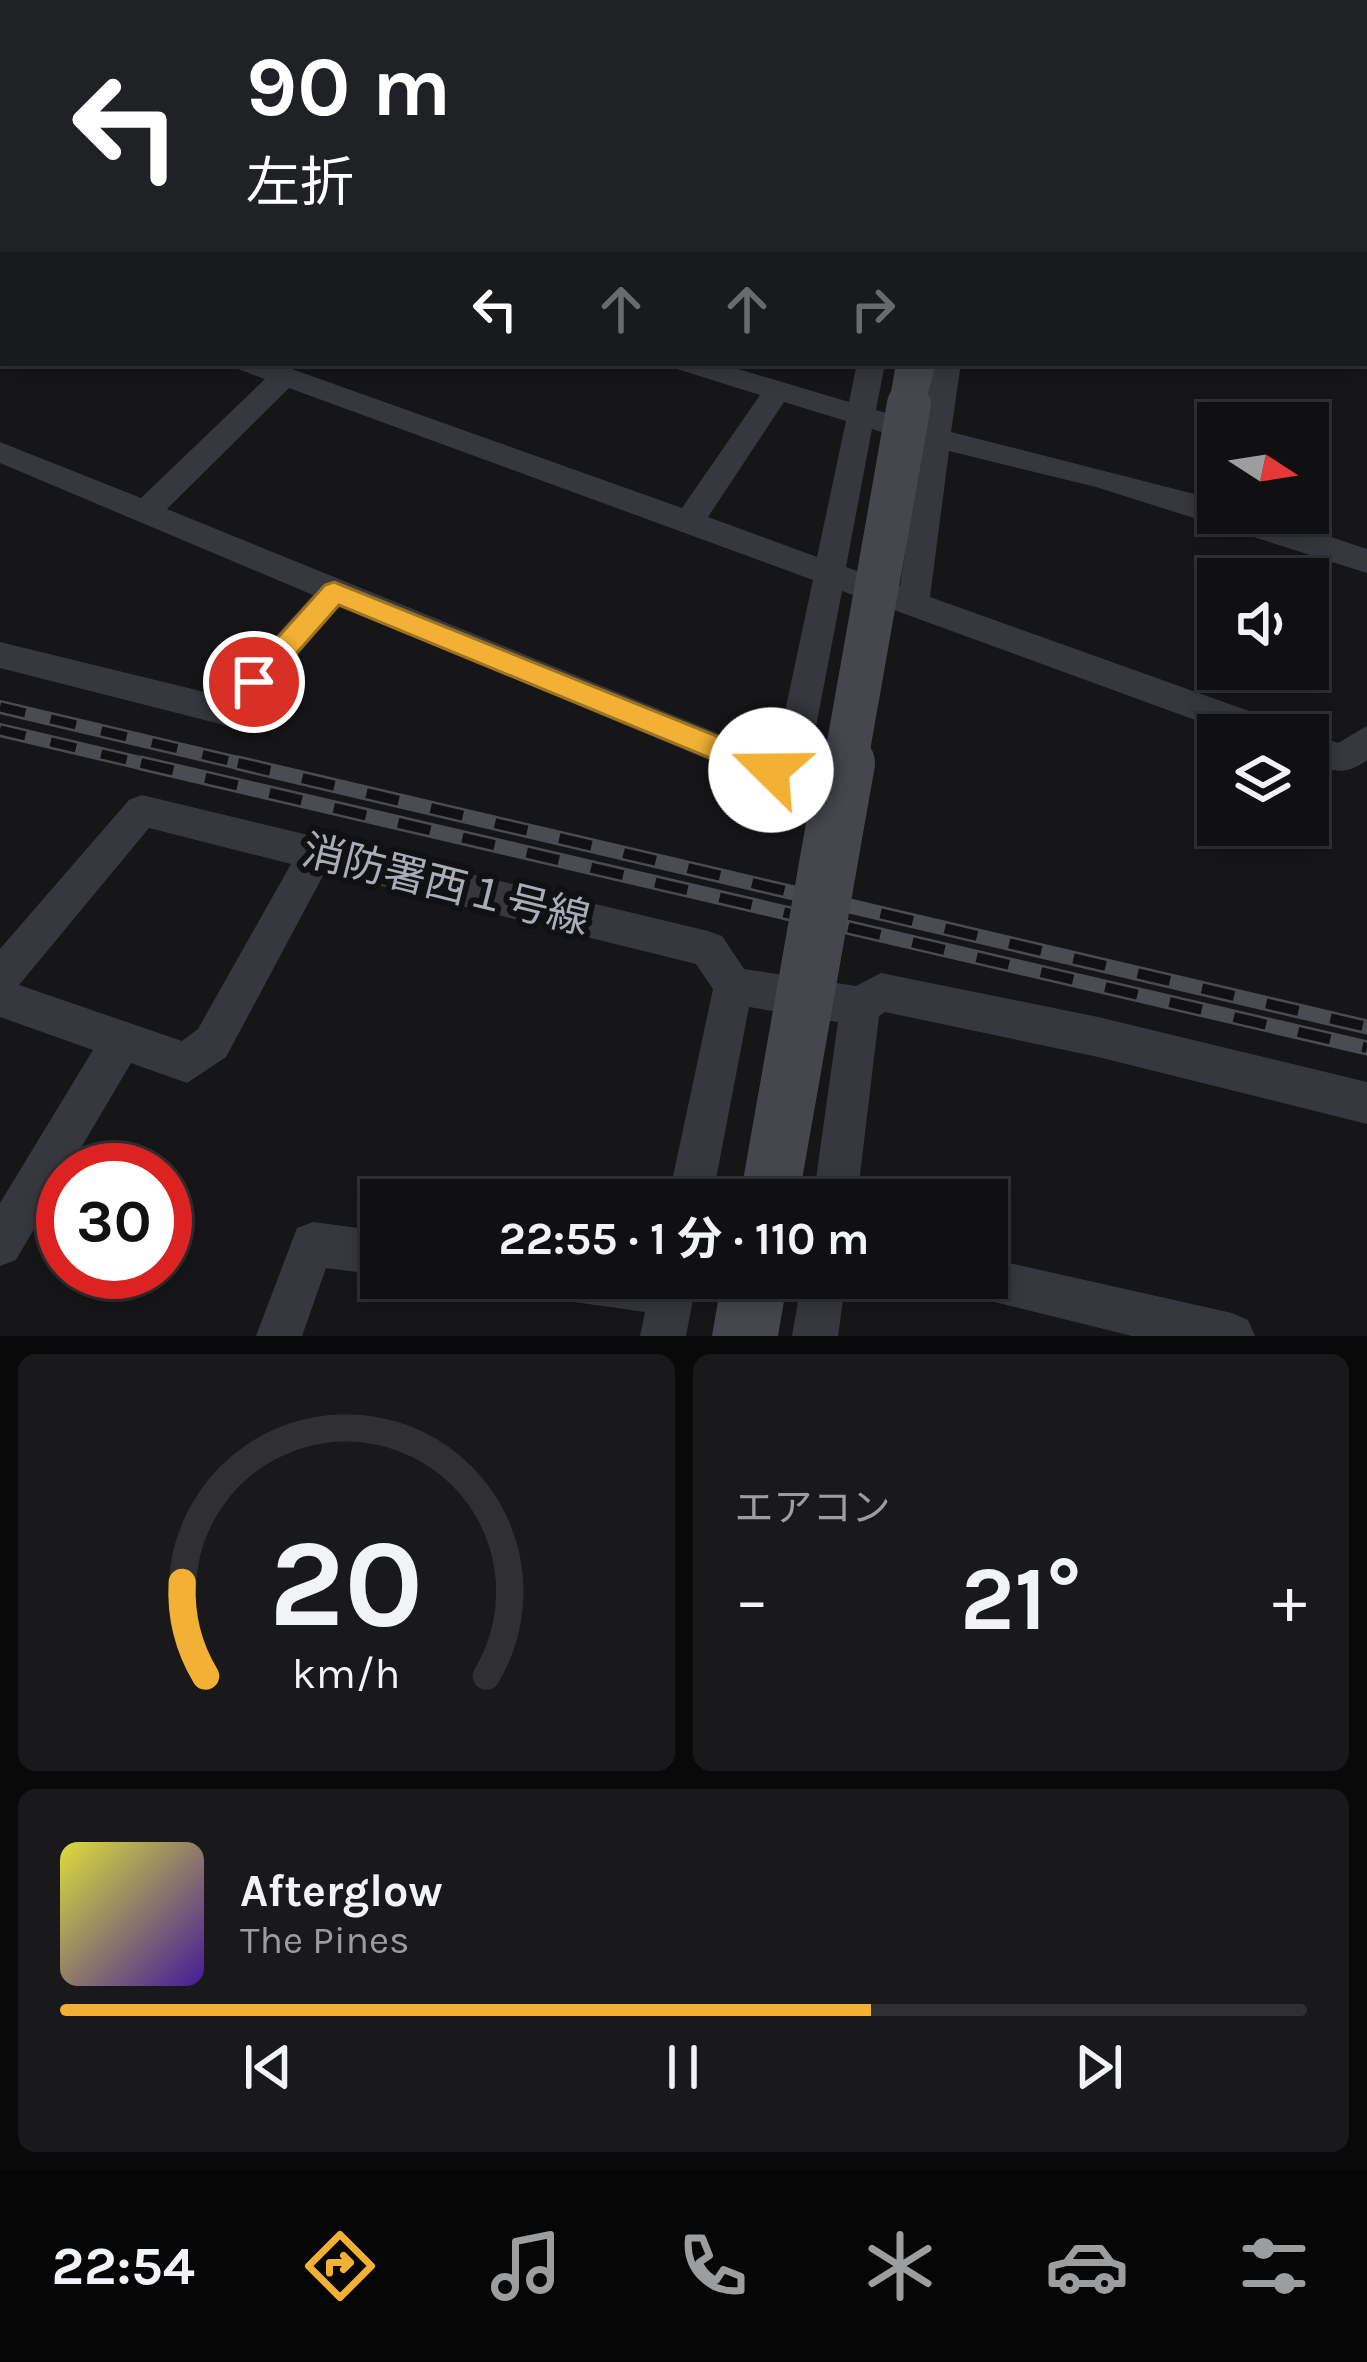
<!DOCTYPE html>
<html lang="ja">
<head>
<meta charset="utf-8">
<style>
	:root { --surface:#101012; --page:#19191b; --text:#f1f3f6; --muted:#9c9d9f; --line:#303032; --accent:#f2b134 }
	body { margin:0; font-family:Karla,"Noto Sans JP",sans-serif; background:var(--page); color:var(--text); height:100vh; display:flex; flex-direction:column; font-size:45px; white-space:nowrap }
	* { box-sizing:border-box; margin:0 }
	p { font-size:39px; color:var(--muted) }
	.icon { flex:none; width:66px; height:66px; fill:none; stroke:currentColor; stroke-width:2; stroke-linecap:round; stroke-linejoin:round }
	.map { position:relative; height:1336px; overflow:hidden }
	.drawer { display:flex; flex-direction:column; gap:18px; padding:18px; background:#09090a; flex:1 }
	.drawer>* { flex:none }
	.banner { position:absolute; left:0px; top:0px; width:1368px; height:366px; box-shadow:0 6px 18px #0003,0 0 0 3px var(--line); background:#202124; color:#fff; overflow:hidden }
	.needle { width:78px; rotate:102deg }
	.controls { position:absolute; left:1197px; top:402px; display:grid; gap:24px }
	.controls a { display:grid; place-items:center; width:132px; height:132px; border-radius:0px; background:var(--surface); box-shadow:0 6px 18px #0003,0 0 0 3px var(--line); font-size:60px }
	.speed { position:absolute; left:36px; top:1143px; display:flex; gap:24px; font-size:60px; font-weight:700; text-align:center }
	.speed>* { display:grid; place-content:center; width:156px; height:156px; border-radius:50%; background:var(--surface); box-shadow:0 6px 18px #0003,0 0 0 3px var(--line); line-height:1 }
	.speed .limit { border:18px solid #d22; background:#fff; color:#111 }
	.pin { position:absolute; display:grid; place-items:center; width:102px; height:102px; color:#fff; margin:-51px; border:6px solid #fff; border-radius:50%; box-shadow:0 3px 12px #0007 }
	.me { position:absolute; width:132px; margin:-66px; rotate:292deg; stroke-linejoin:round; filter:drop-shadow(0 0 9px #0008) }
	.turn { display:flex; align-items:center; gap:42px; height:252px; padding:0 48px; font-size:54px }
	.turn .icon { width:156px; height:156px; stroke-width:2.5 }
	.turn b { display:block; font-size:84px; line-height:102px }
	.lanes { display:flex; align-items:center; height:114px; padding:0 48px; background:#0003; justify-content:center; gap:60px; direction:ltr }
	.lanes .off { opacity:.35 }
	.big { font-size:90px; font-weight:700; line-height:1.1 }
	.drawer .tile { flex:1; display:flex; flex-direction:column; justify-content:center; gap:18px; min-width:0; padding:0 42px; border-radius:18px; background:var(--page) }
	.drawer .dial { align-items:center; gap:0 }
	.dial svg { height:312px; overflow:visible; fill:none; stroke:var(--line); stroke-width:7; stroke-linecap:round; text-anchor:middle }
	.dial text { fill:var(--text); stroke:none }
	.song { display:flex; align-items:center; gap:36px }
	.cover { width:144px; height:144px; border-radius:18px; background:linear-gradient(135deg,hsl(60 70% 55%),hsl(260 70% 35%)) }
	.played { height:12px; border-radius:6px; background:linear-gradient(90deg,var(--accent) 65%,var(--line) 65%) }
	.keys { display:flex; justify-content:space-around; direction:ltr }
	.heat { display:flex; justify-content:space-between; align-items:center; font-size:66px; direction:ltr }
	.drawer .tiles { flex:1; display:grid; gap:18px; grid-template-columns:1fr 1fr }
	.tile:last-child { grid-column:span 2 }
	.trip { position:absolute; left:360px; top:1179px; width:648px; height:120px; border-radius:0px; background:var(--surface); box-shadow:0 6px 18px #0003,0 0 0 3px var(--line); font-weight:700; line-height:120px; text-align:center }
	.menu { display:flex; height:192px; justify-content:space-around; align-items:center; background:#060607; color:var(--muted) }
	.menu .icon { width:84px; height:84px }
	.menu .selected { color:var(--accent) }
	.menu b { font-size:54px; color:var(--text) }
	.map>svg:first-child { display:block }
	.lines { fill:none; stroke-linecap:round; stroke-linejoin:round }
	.lane { fill:#37383d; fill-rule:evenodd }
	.street { fill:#37383d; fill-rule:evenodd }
	.secondary { fill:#45474d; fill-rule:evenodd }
	.rail-far1-casing { stroke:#4a4c52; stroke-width:14 }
	.rail-casing { stroke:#4a4c52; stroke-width:15 }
	.rail-far1 { stroke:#111113; stroke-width:9; stroke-dasharray:26; stroke-linecap:butt }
	.rail { stroke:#111113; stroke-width:10; stroke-dasharray:33; stroke-linecap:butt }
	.secondary-bridge-far1 { stroke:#45474d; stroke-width:44 }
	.secondary-bridge { stroke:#45474d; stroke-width:58 }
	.route { fill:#f2b134; stroke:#9d7322; stroke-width:3 }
	.labels { text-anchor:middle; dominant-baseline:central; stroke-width:12; stroke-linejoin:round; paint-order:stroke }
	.street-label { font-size:42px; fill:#a8adb8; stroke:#111113 }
</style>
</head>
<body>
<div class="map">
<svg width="1367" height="1336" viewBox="0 0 1367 1336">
	<rect width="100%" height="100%" fill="#161618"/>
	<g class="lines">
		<path class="lane" d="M1038,0H1048L1047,3H1037Z
			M1333,0H1343L1344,3H1334Z"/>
		<path class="street" d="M275,0H297L299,3H277Z
			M471,0H496L498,3H473Z
			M0,12L3,13V25L0,24Z
			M0,50H3L0,64Z
			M0,138L3,139V153L0,152Z
			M0,265L3,266V282L0,281Z
			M234,363H275L682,508L760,395L677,369L673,363H718L849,402L857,363H885L876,410L924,424L933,363H961L951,432L1218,500V513H1259L1367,549V573L1096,487L949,451L930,597L1288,725L1293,735H1236L842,591L810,758L805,768L771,786L340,606L240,722L228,726L0,668V642L221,696L313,595L0,463V442L141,498L265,379L238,369ZM289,388L813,580L777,749L769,754L167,509ZM784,402L846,421L817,557L708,517ZM872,429L921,444L900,586L846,567Z
			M1367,726V760C1344,777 1333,771 1308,762V735H1301L1308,732L1338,743Z
			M142,795L708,931L722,936L744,969L856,986L881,973L1098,1017L1367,1082V1124L1098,1057L885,1012L879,1016L857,1200H813L838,1022L749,1007L712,1200H668L713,989L696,964L325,872L226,1057L187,1083L131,1063L68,1170H63V1179L16,1260L0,1266V1203L93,1050L0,1017V949L129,800ZM149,828L291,864L198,1029L182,1041L19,985Z
			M313,1222L381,1231V1275L326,1268L302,1336H256L297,1228Z
			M987,1258L1232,1313L1248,1320L1255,1336H1132L962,1294L956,1278H987Z
			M538,1278H697L686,1336H640L645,1312L560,1300L544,1294Z
			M802,1278H846L838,1336H792Z"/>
		<path class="secondary" d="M958,0H993L994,1L960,3Z
			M896,363H936L923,414L909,418L895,414L889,404Z
			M722,1278H788L778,1336H712Z"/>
		<g class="rail-far1-casing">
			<path id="rail-far1" d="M0,707L251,766
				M0,730L153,766"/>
		</g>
		<g class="rail-casing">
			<path id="rail" d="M141,763L1367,1048
				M238,763L1367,1027"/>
		</g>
		<use href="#rail-far1" class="rail-far1"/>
		<use href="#rail" class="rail"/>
		<path class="secondary-bridge-far1" d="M845,766L909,404"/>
		<path class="secondary-bridge" d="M769,1200L846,763"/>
	</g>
	<path class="route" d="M334,582L781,762L785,770L781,779L771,783L761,779L339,605L264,690H245L241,682L245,674L325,585Z"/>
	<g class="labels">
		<g class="street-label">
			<text transform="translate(446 885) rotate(14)">消防署西１号線</text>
		</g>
	</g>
</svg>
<div class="controls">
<a><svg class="needle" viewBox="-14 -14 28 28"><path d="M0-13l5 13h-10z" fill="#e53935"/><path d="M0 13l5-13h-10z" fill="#9c9d9f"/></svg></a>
<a><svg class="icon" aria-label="sound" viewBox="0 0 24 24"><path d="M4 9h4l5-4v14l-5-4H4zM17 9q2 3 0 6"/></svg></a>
<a><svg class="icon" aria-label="layers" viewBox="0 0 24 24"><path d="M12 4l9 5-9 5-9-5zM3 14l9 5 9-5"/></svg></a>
</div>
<div class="speed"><div class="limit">30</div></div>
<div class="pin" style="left:254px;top:682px;background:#d93025"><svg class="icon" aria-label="arrive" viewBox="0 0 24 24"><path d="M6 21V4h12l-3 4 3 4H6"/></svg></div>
<svg class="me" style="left:771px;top:770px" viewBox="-20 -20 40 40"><circle r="19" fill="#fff"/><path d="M0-13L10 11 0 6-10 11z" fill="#f2b134"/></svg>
<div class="trip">22:55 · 1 分 · 110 m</div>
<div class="banner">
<div class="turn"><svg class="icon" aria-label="left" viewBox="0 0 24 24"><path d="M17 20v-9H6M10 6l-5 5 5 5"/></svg><div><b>90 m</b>左折</div></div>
<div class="lanes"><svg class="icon" aria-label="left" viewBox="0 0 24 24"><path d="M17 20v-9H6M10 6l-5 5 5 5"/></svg><svg class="icon off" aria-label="ahead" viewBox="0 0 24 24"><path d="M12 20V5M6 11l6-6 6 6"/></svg><svg class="icon off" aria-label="ahead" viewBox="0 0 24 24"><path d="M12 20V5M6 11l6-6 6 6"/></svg><svg class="icon off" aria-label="right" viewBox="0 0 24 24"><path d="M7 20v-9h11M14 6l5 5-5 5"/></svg></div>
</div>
</div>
<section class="drawer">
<div class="tiles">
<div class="tile dial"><svg viewBox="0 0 100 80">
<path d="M14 69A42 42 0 1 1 86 69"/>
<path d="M14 69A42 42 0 0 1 8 45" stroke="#f2b134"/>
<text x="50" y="56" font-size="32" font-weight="700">20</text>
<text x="50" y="72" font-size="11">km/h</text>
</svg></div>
<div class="tile"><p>エアコン</p>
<div class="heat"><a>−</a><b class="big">21°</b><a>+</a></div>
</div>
<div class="tile">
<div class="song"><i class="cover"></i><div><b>Afterglow</b><p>The Pines</p></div></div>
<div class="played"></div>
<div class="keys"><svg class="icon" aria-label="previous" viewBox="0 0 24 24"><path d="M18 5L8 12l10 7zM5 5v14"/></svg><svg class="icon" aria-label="pause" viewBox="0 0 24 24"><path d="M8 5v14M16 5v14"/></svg><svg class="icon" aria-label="next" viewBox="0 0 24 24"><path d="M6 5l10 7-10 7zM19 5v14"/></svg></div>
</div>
</div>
</section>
<nav class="menu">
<b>22:54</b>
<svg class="icon selected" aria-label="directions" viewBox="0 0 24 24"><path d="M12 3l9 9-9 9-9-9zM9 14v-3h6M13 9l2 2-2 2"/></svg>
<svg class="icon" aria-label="music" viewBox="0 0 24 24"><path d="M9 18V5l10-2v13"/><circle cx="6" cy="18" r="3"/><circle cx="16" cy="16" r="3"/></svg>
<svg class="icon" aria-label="phone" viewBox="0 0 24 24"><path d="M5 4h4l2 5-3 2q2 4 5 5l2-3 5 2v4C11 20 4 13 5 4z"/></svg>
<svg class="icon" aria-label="climate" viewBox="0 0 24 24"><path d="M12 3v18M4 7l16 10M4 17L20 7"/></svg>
<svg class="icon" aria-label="car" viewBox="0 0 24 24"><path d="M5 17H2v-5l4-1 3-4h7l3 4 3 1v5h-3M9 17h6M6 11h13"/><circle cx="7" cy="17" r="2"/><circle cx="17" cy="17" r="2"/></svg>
<svg class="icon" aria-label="filters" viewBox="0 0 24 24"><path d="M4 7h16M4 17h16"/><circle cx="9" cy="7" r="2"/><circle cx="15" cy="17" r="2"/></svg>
</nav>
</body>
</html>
